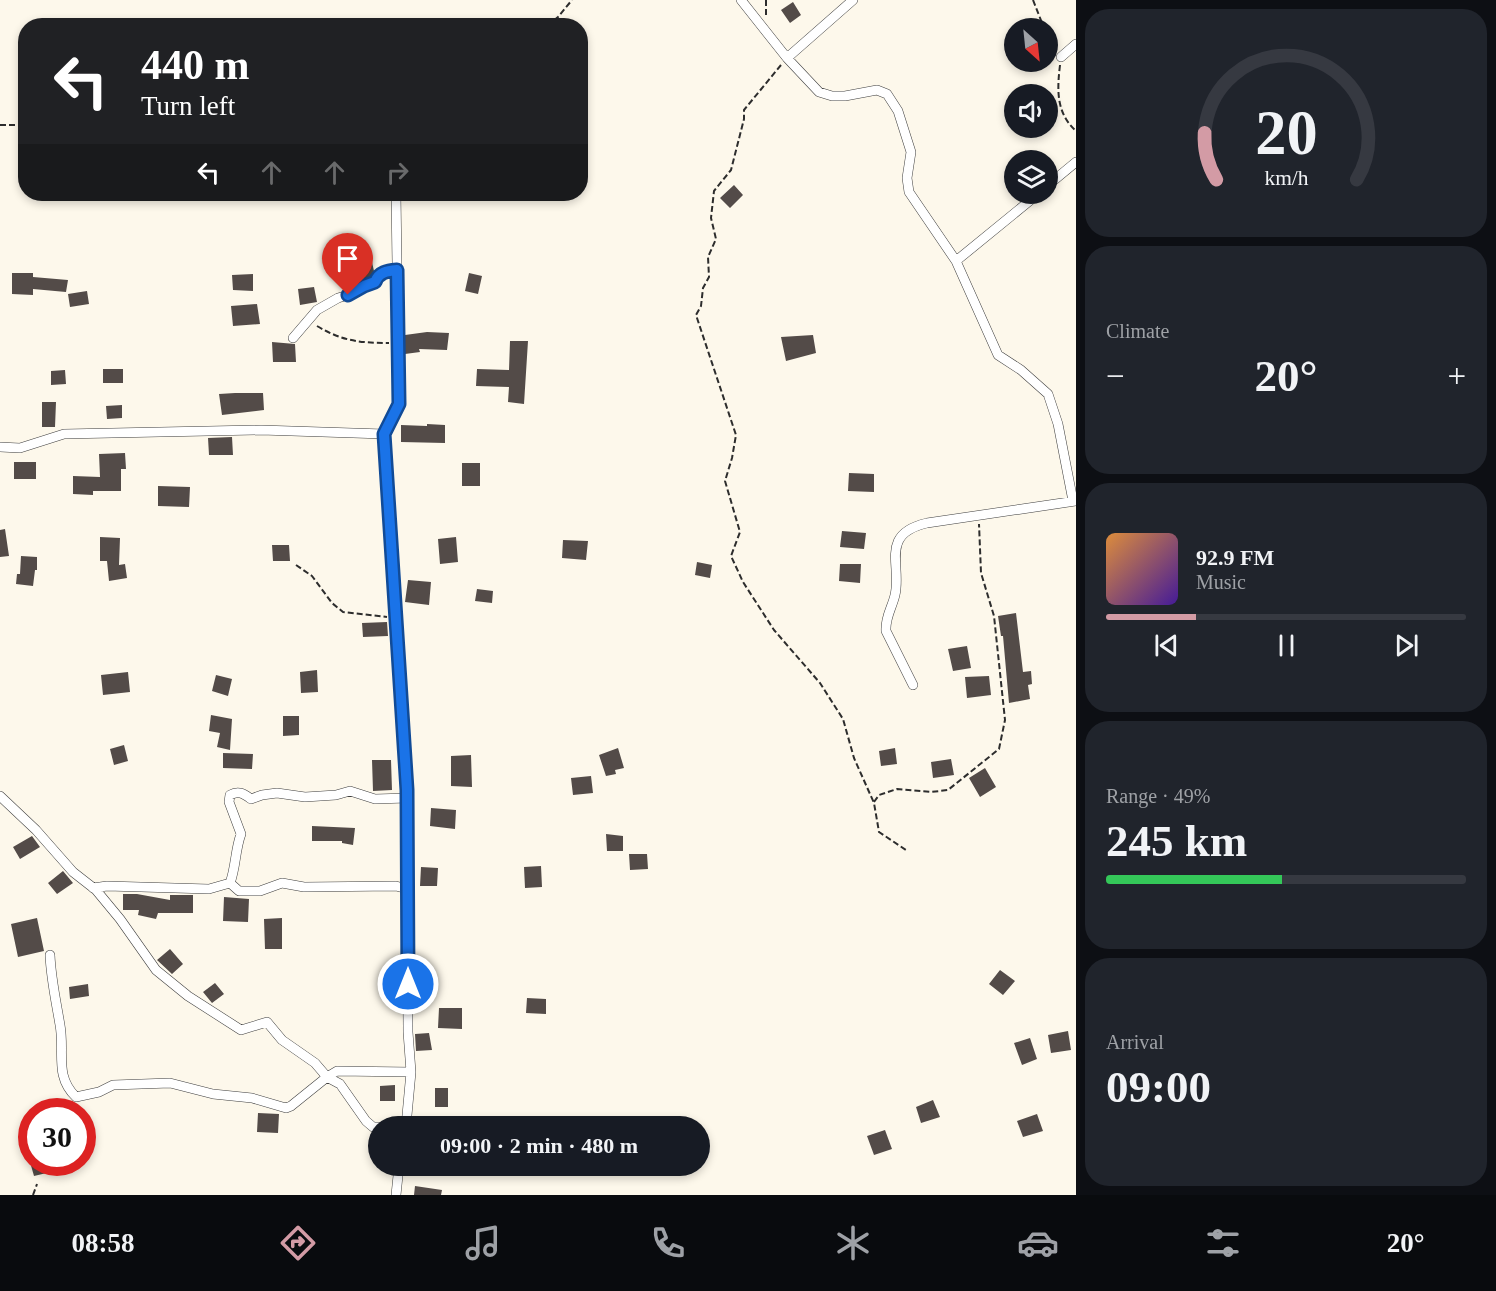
<!DOCTYPE html>
<html lang="en">
<head>
<meta charset="utf-8">
<style>
	:root { --surface:#171b24; --page:#20242c; --text:#f1f3f6; --muted:#9ea1a6; --line:#363941; --accent:#d39ba5 }
	body { margin:0; font-family:"Times New Roman",serif; background:var(--page); color:var(--text); height:100vh; display:flex; flex-direction:column; font-size:22px; white-space:nowrap }
	* { box-sizing:border-box; margin:0 }
	p { font-size:20px; color:var(--muted) }
	.icon { flex:none; width:33px; height:33px; fill:none; stroke:currentColor; stroke-width:2; stroke-linecap:round; stroke-linejoin:round }
	.map { position:relative; flex:1; overflow:hidden }
	.sheet { display:flex; flex-direction:column; gap:9px; padding:9px; background:#0d0f14; width:420px }
	.sheet>* { flex:none }
	.hud { position:absolute; left:18px; top:18px; width:570px; height:183px; border-radius:24px; box-shadow:0 3px 9px #0003; background:#202124; color:#fff; overflow:hidden }
	.needle { width:39px; rotate:153deg }
	.tools { position:absolute; left:1004px; top:18px; display:grid; gap:12px }
	.tools a { display:grid; place-items:center; width:54px; height:54px; border-radius:50%; background:var(--surface); box-shadow:0 3px 9px #0003; font-size:30px }
	.speed { position:absolute; left:18px; top:1098px; display:flex; gap:12px; font-size:30px; font-weight:700; text-align:center }
	.speed>* { display:grid; place-content:center; width:78px; height:78px; border-radius:50%; background:var(--surface); box-shadow:0 3px 9px #0003; line-height:1 }
	.speed .limit { border:9px solid #d22; background:#fff; color:#111 }
	.pin { position:absolute; display:grid; place-items:center; width:51px; height:51px; color:#fff; margin:-62px -26px; border-radius:50% 50% 50% 0; rotate:-45deg; box-shadow:0 0 6px #0007 }
	.pin .icon { rotate:45deg }
	.me { position:absolute; width:66px; margin:-33px; rotate:0deg; stroke-linejoin:round; filter:drop-shadow(0 0 4px #0008) }
	.turn { display:flex; align-items:center; gap:21px; height:126px; padding:0 24px; font-size:27px }
	.turn .icon { width:78px; height:78px; stroke-width:2.5 }
	.turn b { display:block; font-size:42px; line-height:51px }
	.lanes { display:flex; align-items:center; height:57px; padding:0 24px; background:#0003; justify-content:center; gap:30px; direction:ltr }
	.lanes .off { opacity:.35 }
	.big { font-size:45px; font-weight:700; line-height:1.1 }
	.sheet .tile { flex:1; display:flex; flex-direction:column; justify-content:center; gap:9px; min-width:0; padding:0 21px; border-radius:24px; background:var(--page) }
	.sheet .dial { align-items:center; gap:0 }
	.dial svg { height:156px; overflow:visible; fill:none; stroke:var(--line); stroke-width:7; stroke-linecap:round; text-anchor:middle }
	.dial text { fill:var(--text); stroke:none }
	.song { display:flex; align-items:center; gap:18px }
	.cover { width:72px; height:72px; border-radius:9px; background:linear-gradient(135deg,hsl(30 70% 55%),hsl(260 70% 35%)) }
	.played { height:6px; border-radius:3px; background:linear-gradient(90deg,var(--accent) 25%,var(--line) 25%) }
	.keys { display:flex; justify-content:space-around; direction:ltr }
	.heat { display:flex; justify-content:space-between; align-items:center; font-size:33px; direction:ltr }
	.charge { height:9px; border-radius:4px; background:linear-gradient(90deg,#34c759 49%,var(--line) 0) }
	.trip { position:absolute; left:368px; top:1116px; width:342px; height:60px; border-radius:30px; background:var(--surface); box-shadow:0 3px 9px #0003; font-weight:700; line-height:60px; text-align:center }
	.tabs { display:flex; height:96px; justify-content:space-around; align-items:center; background:#090b0e; color:var(--muted) }
	.tabs .icon { width:42px; height:42px }
	.tabs .selected { color:var(--accent) }
	.tabs b { font-size:27px; color:var(--text) }
	main { display:flex; flex:1; min-height:0 }
	.map>svg:first-child { display:block }
	.building { fill:#534b48 }
	.lines { fill:none; stroke-linecap:round; stroke-linejoin:round }
	.minor-casing { stroke:#3e3e3e; stroke-width:10 }
	.path { stroke:#2d2d2d; stroke-width:2; stroke-dasharray:6 3; stroke-linecap:butt }
	.minor { stroke:#fff; stroke-width:9 }
	.route-casing { stroke:#114b97; stroke-width:15 }
	.route { stroke:#1a73e8; stroke-width:10 }
</style>
</head>
<body>
<main>
<div class="map">
<svg width="1076" height="1195" viewBox="0 0 1076 1195">
	<rect width="100%" height="100%" fill="#fdf8eb"/>
	<path class="building" d="M793,2L801,15L790,23L781,10Z
		M734,185L743,195L730,208L720,198Z
		M371,258L374,271L370,277L352,282L349,262Z
		M12,273H33V277L68,280L66,292L33,289V295L12,294Z
		M469,273L482,276L478,294L465,291Z
		M253,274V291L233,290L232,275Z
		M314,287L317,302L300,305L298,289Z
		M87,291L89,304L70,307L68,294Z
		M257,304L260,324L233,326L231,306Z
		M427,332L449,333L447,350L419,349L420,352L405,354V335Z
		M813,335L816,353L786,361L781,337Z
		M510,341H528L524,404L508,402L509,387L476,386L477,369L509,370Z
		M272,342L295,344L296,362H273Z
		M103,369H123V383H103Z
		M65,370L66,384L51,385V371Z
		M235,393H263L264,410L222,415L219,394Z
		M42,402H56L55,427H42Z
		M122,405V418L107,419L106,406Z
		M427,424L445,425V443L401,442V425L427,426Z
		M232,437L233,455H209L208,438Z
		M125,453L126,469H121V491H93V495L73,494V476L100,477L99,454Z
		M14,462H36V479H14Z
		M462,463H480V486H462Z
		M849,473L874,474V492L848,491Z
		M158,486L190,487L189,507L158,506Z
		M5,529L9,556L0,557V530Z
		M842,531L866,533L864,549L840,547Z
		M100,537L120,538L119,565L125,564L127,578L109,581L107,561H100Z
		M456,537L458,562L440,564L438,539Z
		M563,540L588,541L586,560L562,558Z
		M272,545H289L290,561H273Z
		M21,556L37,557V570H35L33,586L16,584L17,574H20Z
		M697,562L712,565L710,578L695,575Z
		M840,564H861L860,583L839,581Z
		M408,580L431,582L429,605L405,602Z
		M477,589L493,591L492,603L475,601Z
		M1016,613L1023,672L1031,671L1032,684L1028,685L1030,699L1009,703L1003,636H1001L998,616Z
		M387,622L388,636L363,637L362,623Z
		M967,646L971,668L953,671L948,649Z
		M317,670L318,692L301,693L300,672Z
		M128,672L130,692L103,695L101,675Z
		M216,675L232,679L228,696L212,691Z
		M989,676L991,695L967,698L965,677Z
		M211,715L232,719L230,750L217,747L220,733L209,731Z
		M283,716H299V735L283,736Z
		M124,745L128,761L114,765L110,749Z
		M618,748L624,768L615,770L616,774L606,776L599,755Z
		M895,748L897,764L881,766L879,751Z
		M223,753L253,754L252,769L223,768Z
		M471,755L472,787L451,786V756Z
		M951,759L954,775L933,778L931,762Z
		M372,760H391L392,790L373,791Z
		M985,768L996,787L980,797L969,778Z
		M591,776L593,793L573,795L571,778Z
		M431,808L456,810L455,829L430,826Z
		M312,826L355,828L353,845L342,843V841H312Z
		M606,834L623,836V851H607Z
		M32,836L40,847L20,859L13,847Z
		M629,854H647L648,869L630,870Z
		M541,866L542,887L525,888L524,867Z
		M421,867L438,868L437,886H420Z
		M63,871L73,883L57,894L48,883Z
		M123,894H137L170,900V895H193V913H158L156,919L138,915L139,910H123Z
		M224,897L249,899L248,922L223,921Z
		M37,918L44,951L18,957L11,924Z
		M282,918V949H265L264,919Z
		M170,949L183,964L172,974L157,960Z
		M1000,970L1015,981L1003,995L989,984Z
		M215,983L224,994L212,1003L203,992Z
		M88,984L89,996L70,999L69,987Z
		M527,998L546,999V1014L526,1013Z
		M439,1008H462V1029L438,1028Z
		M1068,1031L1071,1050L1051,1053L1048,1035Z
		M429,1033L432,1050L416,1051L415,1034Z
		M1030,1038L1037,1059L1022,1065L1014,1043Z
		M395,1085V1101H380V1086Z
		M435,1088H448V1107H435Z
		M933,1100L940,1117L921,1123L916,1107Z
		M258,1113L279,1114L278,1133L257,1132Z
		M1037,1114L1043,1131L1023,1137L1017,1121Z
		M885,1130L892,1149L874,1155L867,1136Z
		M30,1162H52L55,1171L34,1176Z
		M415,1186L442,1190L441,1195H414Z"/>
	<g class="lines">
		<g class="minor-casing">
			<path id="minor" d="M741,0L787,58L819,92L832,96H845L877,90L887,94L898,111L911,152L907,178L909,192L956,261L998,355L1021,370L1048,394L1058,424L1073,501
				M1061,57L1076,44
				M787,58L853,0
				M1047,186L1076,162
				M396,194L399,404L384,434L407,790L408,1032L411,1072L406,1126
				M956,261L1038,194
				M293,338L317,310L338,298L348,295L364,286L375,282C379,272 387,271 397,270
				M0,447L20,448L64,434L261,430L384,434
				M913,685L886,631C885,617 892,608 895,595C902,565 879,534 927,523L1076,501
				M0,796L36,830L73,872L96,890L120,919L156,970L188,996L241,1030L267,1022L282,1040L315,1063L327,1077L340,1084L366,1121L373,1127H378
				M230,883C236,867 235,850 241,834L229,802L230,795C239,790 244,794 251,799L262,795L277,793L305,797L336,795L350,791L375,799L407,798
				M93,888L107,886L209,889L230,883L239,891H260L282,883L304,887L396,886L407,889
				M50,955C51,979 56,1001 60,1025C65,1052 54,1076 76,1097L99,1092L113,1085L170,1083L213,1094L252,1098L286,1108L291,1106L327,1077L337,1071L411,1072
				M396,1195L399,1166"/>
		</g>
		<path class="path" d="M1033,0L1044,28
			M766,15V0
			M547,26L558,17L572,0
			M1047,34L1057,49
			M781,65L744,110V119L731,170L714,191L711,218L716,239L708,257L709,277L703,288L701,306L696,315L736,435L732,458L725,481L740,532L731,556L743,582L774,630L820,683L843,719L854,758L874,803L879,832L906,850
			M1060,65C1057,90 1056,113 1076,131
			M0,125H26
			M317,326C342,341 360,343 389,343
			M296,565L312,576L332,603L343,612L387,617
			M874,802L879,795L897,789L931,792L948,790L999,749L1005,720L994,616L981,573L979,524
			M33,1195L37,1184"/>
		<use href="#minor" class="minor"/>
	</g>
	<g class="lines">
		<g class="route-casing">
			<path id="route" d="M348,295L364,286L375,282C379,272 387,271 397,270L399,404L384,434L407,790L408,984"/>
		</g>
		<use href="#route" class="route"/>
	</g>
</svg>
<div class="tools">
<a><svg class="needle" viewBox="-14 -14 28 28"><path d="M0-13l5 13h-10z" fill="#e53935"/><path d="M0 13l5-13h-10z" fill="#9ea1a6"/></svg></a>
<a><svg class="icon" aria-label="sound" viewBox="0 0 24 24"><path d="M4 9h4l5-4v14l-5-4H4zM17 9q2 3 0 6"/></svg></a>
<a><svg class="icon" aria-label="layers" viewBox="0 0 24 24"><path d="M12 4l9 5-9 5-9-5zM3 14l9 5 9-5"/></svg></a>
</div>
<div class="speed"><div class="limit">30</div></div>
<div class="pin" style="left:348px;top:295px;background:#d93025"><svg class="icon" aria-label="arrive" viewBox="0 0 24 24"><path d="M6 21V4h12l-3 4 3 4H6"/></svg></div>
<svg class="me" style="left:408px;top:984px" viewBox="-20 -20 40 40"><circle r="17" fill="#1a73e8" stroke="#fff" stroke-width="3"/><path d="M0-11L8 9 0 5-8 9z" fill="#fff"/></svg>
<div class="trip">09:00 · 2 min · 480 m</div>
<div class="hud">
<div class="turn"><svg class="icon" aria-label="left" viewBox="0 0 24 24"><path d="M17 20v-9H6M10 6l-5 5 5 5"/></svg><div><b>440 m</b>Turn left</div></div>
<div class="lanes"><svg class="icon" aria-label="left" viewBox="0 0 24 24"><path d="M17 20v-9H6M10 6l-5 5 5 5"/></svg><svg class="icon off" aria-label="ahead" viewBox="0 0 24 24"><path d="M12 20V5M6 11l6-6 6 6"/></svg><svg class="icon off" aria-label="ahead" viewBox="0 0 24 24"><path d="M12 20V5M6 11l6-6 6 6"/></svg><svg class="icon off" aria-label="right" viewBox="0 0 24 24"><path d="M7 20v-9h11M14 6l5 5-5 5"/></svg></div>
</div>
</div>
<section class="sheet">
<div class="tile dial"><svg viewBox="0 0 100 80">
<path d="M14 69A42 42 0 1 1 86 69"/>
<path d="M14 69A42 42 0 0 1 8 45" stroke="#d39ba5"/>
<text x="50" y="56" font-size="32" font-weight="700">20</text>
<text x="50" y="72" font-size="11">km/h</text>
</svg></div>
<div class="tile"><p>Climate</p>
<div class="heat"><a>−</a><b class="big">20°</b><a>+</a></div>
</div>
<div class="tile">
<div class="song"><i class="cover"></i><div><b>92.9 FM</b><p>Music</p></div></div>
<div class="played"></div>
<div class="keys"><svg class="icon" aria-label="previous" viewBox="0 0 24 24"><path d="M18 5L8 12l10 7zM5 5v14"/></svg><svg class="icon" aria-label="pause" viewBox="0 0 24 24"><path d="M8 5v14M16 5v14"/></svg><svg class="icon" aria-label="next" viewBox="0 0 24 24"><path d="M6 5l10 7-10 7zM19 5v14"/></svg></div>
</div>
<div class="tile"><p>Range · 49%</p><b class="big">245 km</b><div class="charge"></div></div>
<div class="tile"><p>Arrival</p><b class="big">09:00</b></div>
</section>
</main>
<nav class="tabs">
<b>08:58</b>
<svg class="icon selected" aria-label="directions" viewBox="0 0 24 24"><path d="M12 3l9 9-9 9-9-9zM9 14v-3h6M13 9l2 2-2 2"/></svg>
<svg class="icon" aria-label="music" viewBox="0 0 24 24"><path d="M9 18V5l10-2v13"/><circle cx="6" cy="18" r="3"/><circle cx="16" cy="16" r="3"/></svg>
<svg class="icon" aria-label="phone" viewBox="0 0 24 24"><path d="M5 4h4l2 5-3 2q2 4 5 5l2-3 5 2v4C11 20 4 13 5 4z"/></svg>
<svg class="icon" aria-label="climate" viewBox="0 0 24 24"><path d="M12 3v18M4 7l16 10M4 17L20 7"/></svg>
<svg class="icon" aria-label="car" viewBox="0 0 24 24"><path d="M5 17H2v-5l4-1 3-4h7l3 4 3 1v5h-3M9 17h6M6 11h13"/><circle cx="7" cy="17" r="2"/><circle cx="17" cy="17" r="2"/></svg>
<svg class="icon" aria-label="filters" viewBox="0 0 24 24"><path d="M4 7h16M4 17h16"/><circle cx="9" cy="7" r="2"/><circle cx="15" cy="17" r="2"/></svg>
<b>20°</b>
</nav>
</body>
</html>
